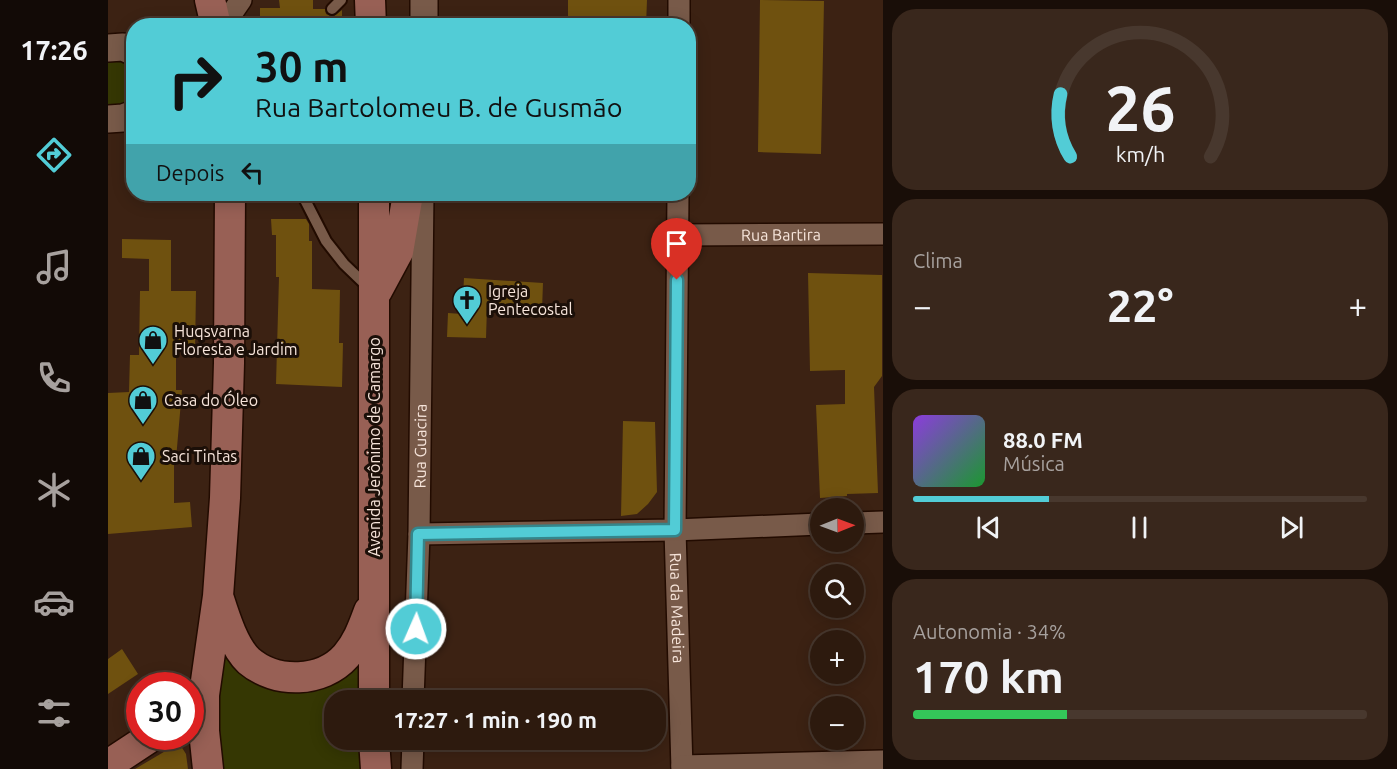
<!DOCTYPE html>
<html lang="pt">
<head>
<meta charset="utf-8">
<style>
	:root { --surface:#2d1a0e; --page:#39271c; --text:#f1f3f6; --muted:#a7a19e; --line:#48382e; --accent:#52ccd6 }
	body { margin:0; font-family:Ubuntu,sans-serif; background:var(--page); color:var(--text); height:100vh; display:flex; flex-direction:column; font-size:22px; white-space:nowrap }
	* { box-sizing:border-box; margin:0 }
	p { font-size:20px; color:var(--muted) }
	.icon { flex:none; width:33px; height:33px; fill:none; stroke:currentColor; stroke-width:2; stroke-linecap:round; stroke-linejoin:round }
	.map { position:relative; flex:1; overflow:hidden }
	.details { display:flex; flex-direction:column; gap:9px; padding:9px; background:#190e08; width:514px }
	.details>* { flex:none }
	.hud { position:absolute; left:18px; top:18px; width:570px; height:183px; border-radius:24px; box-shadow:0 3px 15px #0003,0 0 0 2px var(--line); background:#52ccd6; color:#111; overflow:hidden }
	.needle { width:39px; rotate:89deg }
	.tools { position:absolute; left:702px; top:498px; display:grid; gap:12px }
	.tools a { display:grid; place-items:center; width:54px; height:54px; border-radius:50%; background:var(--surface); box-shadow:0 3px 15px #0003,0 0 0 2px var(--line); font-size:30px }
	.speed { position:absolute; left:18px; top:672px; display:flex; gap:12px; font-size:30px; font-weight:700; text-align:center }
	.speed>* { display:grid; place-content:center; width:78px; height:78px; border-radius:50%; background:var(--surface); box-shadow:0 3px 15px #0003,0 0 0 2px var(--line); line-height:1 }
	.speed .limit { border:9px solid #d22; background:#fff; color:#111 }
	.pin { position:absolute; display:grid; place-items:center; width:51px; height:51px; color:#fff; margin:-62px -26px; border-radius:50% 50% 50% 0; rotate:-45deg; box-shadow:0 0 6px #0007 }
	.pin .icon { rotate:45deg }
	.me { position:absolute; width:66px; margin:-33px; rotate:2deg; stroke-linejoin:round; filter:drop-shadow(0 0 4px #0008) }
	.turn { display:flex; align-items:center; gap:21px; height:126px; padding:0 30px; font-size:27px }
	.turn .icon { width:78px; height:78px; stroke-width:2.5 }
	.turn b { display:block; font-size:42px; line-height:51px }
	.then { display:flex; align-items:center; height:57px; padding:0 30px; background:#0003; gap:12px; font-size:22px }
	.big { font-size:45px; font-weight:700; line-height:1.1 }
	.details .card { flex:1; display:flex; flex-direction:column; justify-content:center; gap:9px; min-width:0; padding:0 21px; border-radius:24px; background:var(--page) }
	.details .dial { align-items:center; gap:0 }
	.dial svg { height:156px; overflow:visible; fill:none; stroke:var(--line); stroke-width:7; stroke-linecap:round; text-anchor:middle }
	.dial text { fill:var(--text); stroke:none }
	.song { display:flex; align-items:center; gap:18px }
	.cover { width:72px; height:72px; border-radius:9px; background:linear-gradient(135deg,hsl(270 70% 55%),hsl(130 70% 35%)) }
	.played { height:6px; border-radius:3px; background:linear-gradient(90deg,var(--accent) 30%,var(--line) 30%) }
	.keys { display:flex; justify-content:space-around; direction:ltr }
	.heat { display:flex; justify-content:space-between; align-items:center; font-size:33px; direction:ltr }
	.charge { height:9px; border-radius:4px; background:linear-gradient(90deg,#34c759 34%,var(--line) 0) }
	.trip { position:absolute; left:216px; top:690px; width:342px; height:60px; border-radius:24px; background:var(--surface); box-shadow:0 3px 15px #0003,0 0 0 2px var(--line); font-weight:700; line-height:60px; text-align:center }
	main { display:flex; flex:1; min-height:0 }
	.dock { display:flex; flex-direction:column; width:108px; justify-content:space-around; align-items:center; background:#120a06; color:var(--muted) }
	.dock .icon { width:42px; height:42px }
	.dock .active { color:var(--accent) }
	.dock b { font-size:27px; color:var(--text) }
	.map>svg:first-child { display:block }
	.green { fill:#353703 }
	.building { fill:#6f510f }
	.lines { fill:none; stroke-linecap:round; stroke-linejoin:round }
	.service-casing { stroke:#220b00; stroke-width:14 }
	.minor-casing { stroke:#220b00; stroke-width:24 }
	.tertiary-casing { stroke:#220b00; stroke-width:30 }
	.secondary-casing { stroke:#220b00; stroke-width:33 }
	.service { stroke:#785a49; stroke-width:10 }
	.minor { stroke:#785a49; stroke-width:21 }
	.tertiary { stroke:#785a49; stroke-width:27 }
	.secondary { stroke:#986055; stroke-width:30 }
	.route-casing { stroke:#35858b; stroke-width:15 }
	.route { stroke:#52ccd6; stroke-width:10 }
	.labels { text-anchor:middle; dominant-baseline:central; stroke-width:6; stroke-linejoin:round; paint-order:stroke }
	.street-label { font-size:16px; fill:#f6e4da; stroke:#1b0f08 }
	.poi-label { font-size:16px; fill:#f6e4da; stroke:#1b0f08; text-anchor:start }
</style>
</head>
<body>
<main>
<nav class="dock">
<b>17:26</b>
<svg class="icon active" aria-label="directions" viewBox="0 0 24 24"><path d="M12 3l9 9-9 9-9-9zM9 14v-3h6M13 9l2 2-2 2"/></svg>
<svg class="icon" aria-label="music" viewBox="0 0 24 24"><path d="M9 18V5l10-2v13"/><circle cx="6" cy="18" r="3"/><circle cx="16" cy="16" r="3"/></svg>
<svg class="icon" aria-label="phone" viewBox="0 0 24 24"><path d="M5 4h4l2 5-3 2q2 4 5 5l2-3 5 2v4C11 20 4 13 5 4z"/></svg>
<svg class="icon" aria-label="climate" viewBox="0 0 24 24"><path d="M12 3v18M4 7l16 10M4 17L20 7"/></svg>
<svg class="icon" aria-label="car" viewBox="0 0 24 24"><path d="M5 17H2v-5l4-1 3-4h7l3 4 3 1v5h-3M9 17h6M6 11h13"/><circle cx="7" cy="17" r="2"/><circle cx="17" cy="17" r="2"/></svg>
<svg class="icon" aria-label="filters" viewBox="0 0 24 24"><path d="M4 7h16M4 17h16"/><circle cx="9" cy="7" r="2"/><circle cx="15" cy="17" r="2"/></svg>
</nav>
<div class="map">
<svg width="775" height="769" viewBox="0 0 775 769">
	<rect width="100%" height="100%" fill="#3c2213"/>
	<path class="green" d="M0,58L25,62V99L22,104L0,107Z
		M119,642L160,687L188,693L222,686L258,653L254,700H226V740H254L256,769H116C110,728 110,682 119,642Z"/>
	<path class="building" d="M171,0H205V9H217L218,14L223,16H226L234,10V26H152V8H172Z
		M460,0H539L538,26H460Z
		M652,0L716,1L713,154L650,152Z
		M163,219H198L201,224V241H204V289L232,290L231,343H235L234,387L168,384L171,277H168V235H164Z
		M14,239L63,240V291H88L87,351L68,350V390H74L68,459H66V503L82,502L84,527L0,534V393L21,392L22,355H31L32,291H41V259L14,258Z
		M700,273L774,275V376L766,387L770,493L739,494V496L712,498L708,405L737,404V370L702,371Z
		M356,278L435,283L434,310L379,307L378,338L339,337L340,313L354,314Z
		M515,421L547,422L549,492L540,504L529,514L513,516Z
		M14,649L30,674L0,694V659Z
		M71,743L78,754L80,769H27Z"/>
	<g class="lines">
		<g class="service-casing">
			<path id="service" d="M224,9L233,0
				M194,194L218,241L236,264L261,288"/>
		</g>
		<g class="minor-casing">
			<g id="minor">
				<path d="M107,22L124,13L133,0"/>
				<path d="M571,26V0"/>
				<path id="s1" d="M570,194L567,530L574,769"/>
				<path id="s2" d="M569,235L775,234"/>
				<path d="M746,523L775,522"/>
				<path d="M311,534L567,530L712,524"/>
				<path id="s3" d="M305,700L311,534L315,194"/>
				<path d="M574,766L775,761"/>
				<path d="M304,769L305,740"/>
			</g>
		</g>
		<g class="tertiary-casing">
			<path id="tertiary" d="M316,0V26
				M0,48L15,47L26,52
				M0,119L15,118L26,114"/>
		</g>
		<g class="secondary-casing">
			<path id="secondary" d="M102,0L108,26
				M262,0L263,26
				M269,291L290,252L300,194
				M111,599C117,618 126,647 141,661C168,684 214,683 238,656C250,642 255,627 261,611
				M266,700V194
				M266,740L268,769
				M0,765L44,736
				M100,769L96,731V695L110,596L117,498L121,363L122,194"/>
		</g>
		<use href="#service" class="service"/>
		<use href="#minor" class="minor"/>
		<use href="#tertiary" class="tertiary"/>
		<use href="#secondary" class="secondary"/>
	</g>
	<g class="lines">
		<g class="route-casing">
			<path id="route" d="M308,629L310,534L567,530L569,280"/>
		</g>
		<use href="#route" class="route"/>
	</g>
	<defs>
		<g id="church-pin" transform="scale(1.5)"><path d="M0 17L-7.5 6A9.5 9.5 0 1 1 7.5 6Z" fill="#52ccd6" stroke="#1b0f08"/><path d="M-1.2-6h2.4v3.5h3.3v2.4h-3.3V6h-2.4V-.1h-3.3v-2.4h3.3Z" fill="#111"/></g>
		<g id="shop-pin" transform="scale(1.5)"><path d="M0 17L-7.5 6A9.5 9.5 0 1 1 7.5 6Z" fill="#52ccd6" stroke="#1b0f08"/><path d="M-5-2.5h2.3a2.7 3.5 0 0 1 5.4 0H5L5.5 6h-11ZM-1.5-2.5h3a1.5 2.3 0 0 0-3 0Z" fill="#111"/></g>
	</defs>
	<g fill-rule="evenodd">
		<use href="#church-pin" x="359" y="300"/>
		<use href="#shop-pin" x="45" y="340"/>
		<use href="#shop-pin" x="35" y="400"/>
		<use href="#shop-pin" x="33" y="456"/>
	</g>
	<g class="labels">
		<g class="street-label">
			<text stroke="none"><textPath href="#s2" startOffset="104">Rua Bartira</textPath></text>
			<text transform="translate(266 447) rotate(-90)">Avenida Jerônimo de Camargo</text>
			<text stroke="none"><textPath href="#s3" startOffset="254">Rua Guacira</textPath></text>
			<text stroke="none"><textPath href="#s1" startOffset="414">Rua da Madeira</textPath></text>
		</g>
		<g class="poi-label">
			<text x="380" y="291">Igreja<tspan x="380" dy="18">Pentecostal</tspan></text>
			<text x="66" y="331">Huqsvarna<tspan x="66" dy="18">Floresta e Jardim</tspan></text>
			<text x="56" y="400">Casa do Óleo</text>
			<text x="54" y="456">Saci Tintas</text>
		</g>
	</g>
</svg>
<div class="tools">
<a><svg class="needle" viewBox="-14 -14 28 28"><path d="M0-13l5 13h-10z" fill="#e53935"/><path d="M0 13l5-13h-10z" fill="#a7a19e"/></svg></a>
<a><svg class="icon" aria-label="search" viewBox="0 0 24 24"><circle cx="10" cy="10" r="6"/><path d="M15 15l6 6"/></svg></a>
<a>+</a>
<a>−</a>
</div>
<div class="speed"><div class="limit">30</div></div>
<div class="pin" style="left:569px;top:280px;background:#d93025"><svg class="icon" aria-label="arrive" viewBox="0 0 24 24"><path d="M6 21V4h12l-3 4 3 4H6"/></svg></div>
<svg class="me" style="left:308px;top:629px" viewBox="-20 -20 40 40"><circle r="17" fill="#52ccd6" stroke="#fff" stroke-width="3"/><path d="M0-11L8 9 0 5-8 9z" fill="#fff"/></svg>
<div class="trip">17:27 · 1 min · 190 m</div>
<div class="hud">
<div class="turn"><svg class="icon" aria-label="right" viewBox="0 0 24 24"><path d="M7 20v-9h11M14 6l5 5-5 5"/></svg><div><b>30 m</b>Rua Bartolomeu B. de Gusmão</div></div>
<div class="then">Depois<svg class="icon" aria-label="left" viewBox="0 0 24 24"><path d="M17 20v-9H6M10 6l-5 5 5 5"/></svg></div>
</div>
</div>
<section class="details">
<div class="card dial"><svg viewBox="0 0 100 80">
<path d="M14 69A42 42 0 1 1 86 69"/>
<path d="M14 69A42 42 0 0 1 9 37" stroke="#52ccd6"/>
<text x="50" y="56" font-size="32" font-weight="700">26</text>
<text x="50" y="72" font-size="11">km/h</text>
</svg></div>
<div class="card"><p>Clima</p>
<div class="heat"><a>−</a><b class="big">22°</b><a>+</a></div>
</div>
<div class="card">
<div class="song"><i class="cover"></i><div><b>88.0 FM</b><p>Música</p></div></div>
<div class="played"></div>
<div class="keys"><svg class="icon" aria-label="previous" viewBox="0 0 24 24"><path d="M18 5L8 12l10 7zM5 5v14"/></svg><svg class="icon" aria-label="pause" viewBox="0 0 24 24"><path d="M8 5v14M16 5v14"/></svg><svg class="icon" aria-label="next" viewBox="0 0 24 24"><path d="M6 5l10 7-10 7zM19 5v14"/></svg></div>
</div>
<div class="card"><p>Autonomia · 34%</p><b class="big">170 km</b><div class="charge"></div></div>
</section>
</main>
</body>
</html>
